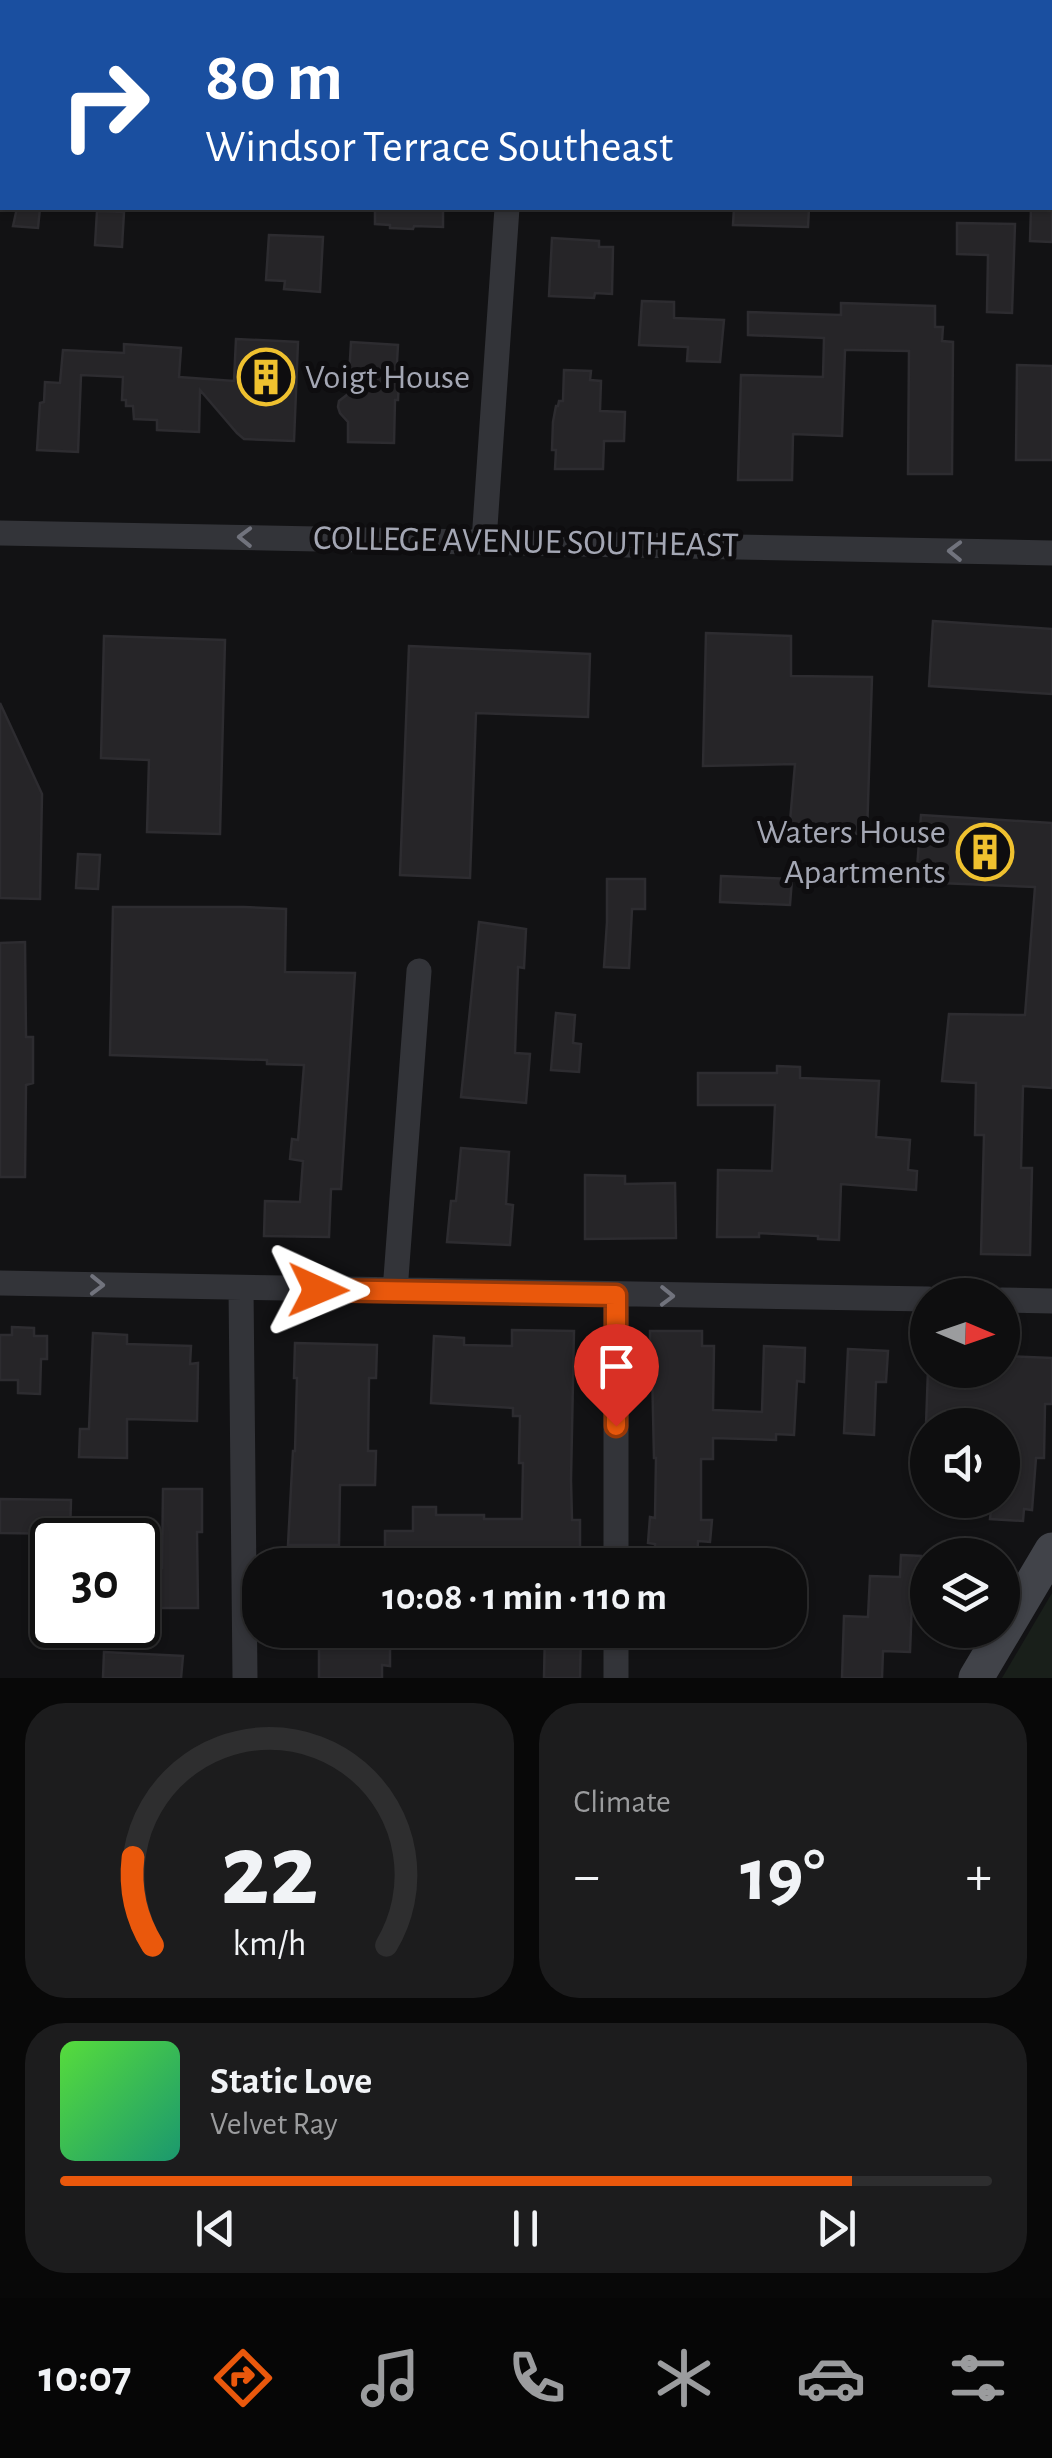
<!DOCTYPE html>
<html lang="en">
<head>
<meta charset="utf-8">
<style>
	:root { --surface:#0e0e0f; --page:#1c1c1d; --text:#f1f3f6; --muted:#9b9c9e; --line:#2e2e2f; --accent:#ea580c }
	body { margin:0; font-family:"Alegreya Sans",sans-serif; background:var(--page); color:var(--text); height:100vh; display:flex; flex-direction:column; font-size:38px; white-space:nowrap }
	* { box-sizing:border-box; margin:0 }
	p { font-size:32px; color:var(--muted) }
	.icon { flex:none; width:55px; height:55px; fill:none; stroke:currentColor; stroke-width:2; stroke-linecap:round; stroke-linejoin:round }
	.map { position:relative; height:1678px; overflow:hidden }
	.details { display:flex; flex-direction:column; gap:25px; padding:25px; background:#080808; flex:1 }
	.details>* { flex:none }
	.banner { position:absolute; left:0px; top:0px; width:1052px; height:210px; box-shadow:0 2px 8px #0004,0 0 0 2px var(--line); background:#1a4fa0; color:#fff; overflow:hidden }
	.needle { width:65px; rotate:92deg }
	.fabs { position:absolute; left:910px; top:1278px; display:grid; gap:20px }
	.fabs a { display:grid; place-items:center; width:110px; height:110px; border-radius:50%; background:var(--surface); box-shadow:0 2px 8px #0004,0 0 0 2px var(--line); font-size:50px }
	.speed { position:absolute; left:30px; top:1518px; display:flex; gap:20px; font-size:50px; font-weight:700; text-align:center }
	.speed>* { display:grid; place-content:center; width:130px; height:130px; border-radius:50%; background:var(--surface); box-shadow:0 2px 8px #0004,0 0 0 2px var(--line); line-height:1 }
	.speed .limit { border:5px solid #111; border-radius:15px; background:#fff; color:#111 }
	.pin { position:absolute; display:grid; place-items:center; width:85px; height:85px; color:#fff; margin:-102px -42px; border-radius:50% 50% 50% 0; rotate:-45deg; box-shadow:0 0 10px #0007 }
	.pin .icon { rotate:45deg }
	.me { position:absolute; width:110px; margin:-55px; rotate:91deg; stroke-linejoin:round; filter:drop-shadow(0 0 8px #0008) }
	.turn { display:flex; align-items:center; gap:35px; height:210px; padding:0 40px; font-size:45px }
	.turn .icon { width:130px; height:130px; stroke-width:2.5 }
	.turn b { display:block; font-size:70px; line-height:85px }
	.big { font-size:75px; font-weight:600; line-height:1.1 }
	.details .widget { flex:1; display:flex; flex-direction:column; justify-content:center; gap:15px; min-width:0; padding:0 35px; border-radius:40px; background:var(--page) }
	.details .dial { align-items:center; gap:0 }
	.dial svg { height:260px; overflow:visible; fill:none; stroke:var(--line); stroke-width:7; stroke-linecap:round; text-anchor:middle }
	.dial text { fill:var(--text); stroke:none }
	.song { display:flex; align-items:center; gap:30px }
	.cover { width:120px; height:120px; border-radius:15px; background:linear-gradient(135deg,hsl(110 70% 55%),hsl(160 70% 35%)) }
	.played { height:10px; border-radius:5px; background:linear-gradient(90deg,var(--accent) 85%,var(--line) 85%) }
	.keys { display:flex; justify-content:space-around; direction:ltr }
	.heat { display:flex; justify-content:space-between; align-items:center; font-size:55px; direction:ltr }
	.details .tiles { flex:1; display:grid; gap:25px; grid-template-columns:1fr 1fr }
	.widget:last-child { grid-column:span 2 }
	.trip { position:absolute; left:242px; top:1548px; width:565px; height:100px; border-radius:40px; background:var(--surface); box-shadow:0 2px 8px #0004,0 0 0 2px var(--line); font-weight:600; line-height:100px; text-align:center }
	.tab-bar { display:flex; height:160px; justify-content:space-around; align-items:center; background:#060606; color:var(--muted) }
	.tab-bar .icon { width:70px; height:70px }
	.tab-bar .current { color:var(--accent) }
	.tab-bar b { font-size:45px; color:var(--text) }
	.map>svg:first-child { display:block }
	.green { fill:#191f1a }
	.building { fill:#262528; stroke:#2d2c30; stroke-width:2.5 }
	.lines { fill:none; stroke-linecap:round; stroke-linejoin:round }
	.minor { stroke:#333439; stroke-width:25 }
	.secondary { stroke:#414349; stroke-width:35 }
	.oneway { stroke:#71737d }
	.route-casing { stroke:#983908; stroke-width:25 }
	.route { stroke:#ea580c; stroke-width:18 }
	.labels { text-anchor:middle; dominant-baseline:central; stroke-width:10; stroke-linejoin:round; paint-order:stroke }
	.poi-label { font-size:35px; fill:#a4a7b4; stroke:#0e0d0f; text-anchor:start }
	.street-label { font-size:35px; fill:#a4a7b4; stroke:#0e0d0f }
</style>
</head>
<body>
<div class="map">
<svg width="1052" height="1678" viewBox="0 0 1052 1678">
	<rect width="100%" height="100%" fill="#121214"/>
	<path class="green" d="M1052,1593V1678H1002Z"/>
	<path class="building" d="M17,208H40L38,228L13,226Z
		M375,208H443V227L414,226L413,229L390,228V225L375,224Z
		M734,208H809L808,227L733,225Z
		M1031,208H1052V242L1030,241Z
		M97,211L124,212L122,247L95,245Z
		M957,223L1015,224L1012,313L987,312L988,255L957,254Z
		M269,235L323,237L320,292L284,289L285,281L266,280Z
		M552,238L599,241V247H613L612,294L595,293L594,298L549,296Z
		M642,301L674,302V318L724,320L720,362L687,361L688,347L639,345Z
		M841,303L935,306V327H943L942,341L953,342L952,474H908L909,351L853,350H845L842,436L793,434L792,480H738L741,375L823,377L824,338L748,335V312L841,315Z
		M236,339L298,342L294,441L244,439L237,433L200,390L199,432L157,430V420L134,419L133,406H126V400H122L123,377L81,375L78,452L37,450L40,403L44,402L45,382L60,383L63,350L124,353V344L181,348L179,377L234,381Z
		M351,342L398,345L396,379H399L398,400H395L394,443L348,442V422L340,413L338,407L339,401L348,394Z
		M1017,365L1052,366V460H1016Z
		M564,370L591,371L590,380L601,381L600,411L625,412L624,441H604L603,469H555L556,450H552L553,422L556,406H558L559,401H563Z
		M933,621L1052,629V694L929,686Z
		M706,633L791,636V676L872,677L867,834L789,833L795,764L703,766Z
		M104,636L225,640L220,834L147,832L149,760L101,758Z
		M409,646L590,654L588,717L476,713L470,878L400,875Z
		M0,703L42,794L40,899L0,898Z
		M921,815L1052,823V1088L1023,1086L1021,1168H1032L1030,1255L981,1254L984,1135H975L976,1083L942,1081L949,1014L1025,1015L1035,887L916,882Z
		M78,854L100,855L98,889L76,888Z
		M721,876L792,879L790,905L720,902Z
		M607,879H645V909H632L629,968L604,967L607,922Z
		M113,907H244L286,909L285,972L355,973L341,1189H331L329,1237L264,1236L265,1201L300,1202L303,1161L290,1159L292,1139L298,1140L304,1065L267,1064V1060L110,1055Z
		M479,922L526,929L524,968L518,967L515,1053L530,1054L526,1103L461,1097Z
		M25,942L26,1037H33V1083L26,1085L25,1177H0V943Z
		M556,1013L575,1015L573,1043L581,1044L579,1072L551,1070Z
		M777,1066L800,1067V1078L879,1081L876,1137L910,1140L908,1170L917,1171L916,1190L841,1184L839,1240L818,1239V1236L759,1233V1237H717L718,1170L772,1171L775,1105H698V1073H777Z
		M461,1148L509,1152L506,1204L513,1205L510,1245L447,1242L451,1201H456Z
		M585,1175L625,1176V1184L675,1183L676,1238L585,1239Z
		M12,1327L34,1328V1336H47V1359H41L40,1394L18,1393V1380H0V1335H12Z
		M512,1330L574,1331L571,1480L572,1520H580V1558L483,1557V1564L413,1563V1558L385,1559V1531H413V1507H436V1515H484V1519H522L523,1463H519L520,1416H513V1408L431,1403L434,1336L464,1338V1345L512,1346Z
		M650,1331H702V1346H714L713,1410L762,1412L764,1346L805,1348L804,1382L797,1381L794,1435L776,1434V1440L713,1438V1459H701V1520H712L710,1542L698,1541L697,1560L655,1558V1544L648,1543L650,1517L655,1518L656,1458H654L652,1367H650Z
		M93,1333L127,1335V1344L191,1346L190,1364L198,1363L197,1421L127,1419V1458L79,1457L80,1429H89Z
		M295,1343L377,1345L376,1378H369L368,1451H376L375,1485H340L339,1545H288L293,1451H295L297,1378H294Z
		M848,1349L888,1351L886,1382H876L874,1435L844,1433Z
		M1002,1356L1052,1358V1404H1045L1044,1458H1036L1032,1510L1024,1509L1023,1521L990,1519L992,1500H1002V1425H926L928,1370H1002Z
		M163,1489H202V1532H197L198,1608H138V1574H156V1568H162Z
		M0,1499L71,1500L70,1534L0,1533Z
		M901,1555L921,1556L920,1571H928V1602L912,1601L910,1652L883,1651L882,1678H842L844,1616L868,1617L870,1576L900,1577Z
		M367,1630H390V1666L382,1665V1678H319V1644L367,1645Z
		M545,1630H581L580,1678H544Z
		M104,1652L183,1656L181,1678H103Z"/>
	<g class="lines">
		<path class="minor" d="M521,2V0
			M0,533L1052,553
			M484,541L507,208
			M0,1283L928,1299
			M241,1288L245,1678
			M395,1291L419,971
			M616,1295V1565
			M1002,1300L1052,1301
			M616,1630V1678"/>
		<path class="secondary" d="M976,1678L1052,1550"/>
	</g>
	<defs><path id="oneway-chevron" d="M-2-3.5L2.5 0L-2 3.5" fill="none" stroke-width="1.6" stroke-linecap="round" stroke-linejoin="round" transform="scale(2.5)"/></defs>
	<g class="oneway">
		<use href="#oneway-chevron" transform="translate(245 537) rotate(-179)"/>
		<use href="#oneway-chevron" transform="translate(955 551) rotate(-179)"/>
		<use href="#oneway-chevron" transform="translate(97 1285) rotate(1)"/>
		<use href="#oneway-chevron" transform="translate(667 1296) rotate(1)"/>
	</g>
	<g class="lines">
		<g class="route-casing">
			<path id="route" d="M318,1290L616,1295V1426"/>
		</g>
		<use href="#route" class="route"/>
	</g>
	<defs>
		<g id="building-ring" transform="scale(2.875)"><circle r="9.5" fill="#0e0d0f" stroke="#efc12f" stroke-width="1.5"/><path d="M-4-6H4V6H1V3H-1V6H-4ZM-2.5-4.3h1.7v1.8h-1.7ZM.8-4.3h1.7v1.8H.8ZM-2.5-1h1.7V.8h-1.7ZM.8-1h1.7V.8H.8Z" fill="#efc12f"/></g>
	</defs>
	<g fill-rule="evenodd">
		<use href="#building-ring" x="266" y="377"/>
		<use href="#building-ring" x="985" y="852"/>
	</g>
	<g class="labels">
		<g class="poi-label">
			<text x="305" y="377">Voigt House</text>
			<text x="946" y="832" text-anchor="end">Waters House<tspan x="946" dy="40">Apartments</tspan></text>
		</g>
		<g class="street-label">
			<text transform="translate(526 542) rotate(1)">COLLEGE AVENUE SOUTHEAST</text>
		</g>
	</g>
</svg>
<div class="fabs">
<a><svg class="needle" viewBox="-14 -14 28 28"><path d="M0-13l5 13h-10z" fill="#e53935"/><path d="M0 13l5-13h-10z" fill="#9b9c9e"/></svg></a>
<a><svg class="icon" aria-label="sound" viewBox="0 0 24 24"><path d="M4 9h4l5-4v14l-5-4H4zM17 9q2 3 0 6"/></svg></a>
<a><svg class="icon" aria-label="layers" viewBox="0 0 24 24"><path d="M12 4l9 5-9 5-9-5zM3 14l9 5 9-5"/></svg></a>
</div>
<div class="speed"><div class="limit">30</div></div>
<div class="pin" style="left:616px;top:1426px;background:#d93025"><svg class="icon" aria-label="arrive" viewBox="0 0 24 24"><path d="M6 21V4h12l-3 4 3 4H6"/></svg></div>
<svg class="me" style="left:318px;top:1290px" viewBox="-20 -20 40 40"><path d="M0-17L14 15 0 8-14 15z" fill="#ea580c" stroke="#fff" stroke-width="4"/></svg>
<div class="trip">10:08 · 1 min · 110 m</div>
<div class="banner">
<div class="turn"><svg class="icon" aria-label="right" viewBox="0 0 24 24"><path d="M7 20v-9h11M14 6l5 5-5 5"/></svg><div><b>80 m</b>Windsor Terrace Southeast</div></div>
</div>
</div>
<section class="details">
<div class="tiles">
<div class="widget dial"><svg viewBox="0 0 100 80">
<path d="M14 69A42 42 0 1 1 86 69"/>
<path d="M14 69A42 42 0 0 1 8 42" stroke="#ea580c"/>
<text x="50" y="56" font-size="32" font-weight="700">22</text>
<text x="50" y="72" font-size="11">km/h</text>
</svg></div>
<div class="widget"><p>Climate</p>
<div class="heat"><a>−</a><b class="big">19°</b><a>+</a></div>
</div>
<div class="widget">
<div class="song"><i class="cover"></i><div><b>Static Love</b><p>Velvet Ray</p></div></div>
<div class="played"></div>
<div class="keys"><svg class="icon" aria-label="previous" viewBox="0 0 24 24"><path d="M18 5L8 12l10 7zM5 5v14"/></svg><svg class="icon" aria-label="pause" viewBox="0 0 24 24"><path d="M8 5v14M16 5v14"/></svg><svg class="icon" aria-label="next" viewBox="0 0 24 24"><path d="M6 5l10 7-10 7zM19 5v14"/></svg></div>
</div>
</div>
</section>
<nav class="tab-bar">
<b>10:07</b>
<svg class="icon current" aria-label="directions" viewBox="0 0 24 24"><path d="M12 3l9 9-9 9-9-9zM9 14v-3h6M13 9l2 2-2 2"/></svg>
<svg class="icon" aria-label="music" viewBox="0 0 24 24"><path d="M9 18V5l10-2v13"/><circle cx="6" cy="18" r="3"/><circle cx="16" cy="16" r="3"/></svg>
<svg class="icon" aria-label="phone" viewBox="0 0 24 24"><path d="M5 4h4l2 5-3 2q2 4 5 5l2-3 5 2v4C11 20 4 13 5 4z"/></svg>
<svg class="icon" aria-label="climate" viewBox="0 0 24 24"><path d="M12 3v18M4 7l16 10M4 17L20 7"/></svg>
<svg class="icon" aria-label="car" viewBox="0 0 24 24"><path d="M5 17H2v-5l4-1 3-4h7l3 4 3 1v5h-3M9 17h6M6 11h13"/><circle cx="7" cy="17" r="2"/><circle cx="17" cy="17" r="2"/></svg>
<svg class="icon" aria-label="filters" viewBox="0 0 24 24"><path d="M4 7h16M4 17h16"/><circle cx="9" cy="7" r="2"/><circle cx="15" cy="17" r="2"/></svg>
</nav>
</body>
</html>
